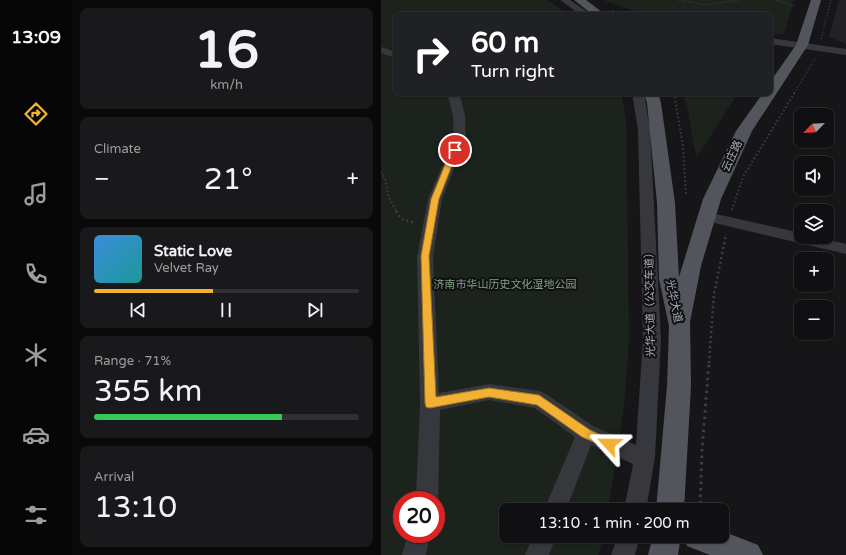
<!DOCTYPE html>
<html lang="en">
<head>
<meta charset="utf-8">
<style>
	:root { --surface:#101012; --page:#19191b; --text:#f1f3f6; --muted:#9c9d9f; --line:#303032; --accent:#f2b134 }
	body { margin:0; font-family:"Varela Round","Noto Sans SC",sans-serif; background:var(--page); color:var(--text); height:100vh; display:flex; flex-direction:column; font-size:15px; white-space:nowrap }
	* { box-sizing:border-box; margin:0 }
	p { font-size:13px; color:var(--muted) }
	.icon { flex:none; width:22px; height:22px; fill:none; stroke:currentColor; stroke-width:2; stroke-linecap:round; stroke-linejoin:round }
	.map { position:relative; flex:1; overflow:hidden }
	.drawer { display:flex; flex-direction:column; gap:8px; padding:8px; background:#09090a; width:309px }
	.drawer>* { flex:none }
	.guide { position:absolute; left:12px; top:12px; width:380px; height:84px; border-radius:8px; box-shadow:0 1px 3px #0004,0 0 0 1px var(--line); background:#202124; color:#fff; overflow:hidden }
	.needle { width:26px; rotate:246deg }
	.fabs { position:absolute; left:413px; top:108px; display:grid; gap:8px }
	.fabs a { display:grid; place-items:center; width:40px; height:40px; border-radius:8px; background:var(--surface); box-shadow:0 1px 3px #0004,0 0 0 1px var(--line); font-size:20px }
	.speed { position:absolute; left:12px; top:491px; display:flex; gap:8px; font-size:20px; font-weight:700; text-align:center }
	.speed>* { display:grid; place-content:center; width:52px; height:52px; border-radius:50%; background:var(--surface); box-shadow:0 1px 3px #0004,0 0 0 1px var(--line); line-height:1 }
	.speed .limit { border:6px solid #d22; background:#fff; color:#111 }
	.pin { position:absolute; display:grid; place-items:center; width:34px; height:34px; color:#fff; margin:-17px; border:2px solid #fff; border-radius:50%; box-shadow:0 1px 4px #0007 }
	.me { position:absolute; width:44px; margin:-22px; rotate:294deg; stroke-linejoin:round; filter:drop-shadow(0 0 3px #0008) }
	.turn { display:flex; align-items:center; gap:14px; height:84px; padding:0 12px; font-size:18px }
	.turn .icon { width:52px; height:52px; stroke-width:2.5 }
	.turn b { display:block; font-size:28px; line-height:34px }
	.big { font-size:30px; font-weight:600; line-height:1.1 }
	.drawer .tile { flex:1; display:flex; flex-direction:column; justify-content:center; gap:6px; min-width:0; padding:0 14px; border-radius:8px; background:var(--page) }
	.drawer .dial { align-items:center; gap:0 }
	.dial b { font-size:52px; line-height:1 }
	.song { display:flex; align-items:center; gap:12px }
	.cover { width:48px; height:48px; border-radius:6px; background:linear-gradient(135deg,hsl(210 70% 55%),hsl(180 70% 35%)) }
	.played { height:4px; border-radius:2px; background:linear-gradient(90deg,var(--accent) 45%,var(--line) 45%) }
	.keys { display:flex; justify-content:space-around; direction:ltr }
	.heat { display:flex; justify-content:space-between; align-items:center; font-size:22px; direction:ltr }
	.charge { height:6px; border-radius:3px; background:linear-gradient(90deg,#34c759 71%,var(--line) 0) }
	.trip { position:absolute; left:118px; top:503px; width:230px; height:40px; border-radius:8px; background:var(--surface); box-shadow:0 1px 3px #0004,0 0 0 1px var(--line); font-weight:600; line-height:40px; text-align:center }
	main { display:flex; flex:1; min-height:0 }
	.dock { display:flex; flex-direction:column; width:72px; justify-content:space-around; align-items:center; background:#060607; color:var(--muted) }
	.dock .icon { width:28px; height:28px }
	.dock .selected { color:var(--accent) }
	.dock b { font-size:18px; color:var(--text) }
	.map>svg:first-child { display:block }
	.built { fill:#222225 }
	.green { fill:#1c231d; fill-rule:evenodd }
	.lines { fill:none; stroke-linecap:round; stroke-linejoin:round }
	.path-far3 { stroke:#3d3f44; stroke-width:1.5; stroke-dasharray:1 2; stroke-linecap:butt }
	.path-far2 { stroke:#3d3f44; stroke-width:2; stroke-dasharray:1.5 2.5; stroke-linecap:butt }
	.path-far1 { stroke:#3d3f44; stroke-width:2.5; stroke-dasharray:2 3; stroke-linecap:butt }
	.path { stroke:#3d3f44; stroke-width:3; stroke-dasharray:2.5 4; stroke-linecap:butt }
	.minor { fill:#37383d; fill-rule:evenodd }
	.major { fill:#53555c; fill-rule:evenodd }
	.route { fill:#f2b134; stroke:#9d7322 }
	.labels { text-anchor:middle; dominant-baseline:central; stroke-width:4; stroke-linejoin:round; paint-order:stroke }
	.street-label { font-size:11px; fill:#a8adb8; stroke:#111113 }
	.park-label { font-size:11px; fill:#7fa381; stroke:#111113 }
</style>
</head>
<body>
<main>
<nav class="dock">
<b>13:09</b>
<svg class="icon selected" aria-label="directions" viewBox="0 0 24 24"><path d="M12 3l9 9-9 9-9-9zM9 14v-3h6M13 9l2 2-2 2"/></svg>
<svg class="icon" aria-label="music" viewBox="0 0 24 24"><path d="M9 18V5l10-2v13"/><circle cx="6" cy="18" r="3"/><circle cx="16" cy="16" r="3"/></svg>
<svg class="icon" aria-label="phone" viewBox="0 0 24 24"><path d="M5 4h4l2 5-3 2q2 4 5 5l2-3 5 2v4C11 20 4 13 5 4z"/></svg>
<svg class="icon" aria-label="climate" viewBox="0 0 24 24"><path d="M12 3v18M4 7l16 10M4 17L20 7"/></svg>
<svg class="icon" aria-label="car" viewBox="0 0 24 24"><path d="M5 17H2v-5l4-1 3-4h7l3 4 3 1v5h-3M9 17h6M6 11h13"/><circle cx="7" cy="17" r="2"/><circle cx="17" cy="17" r="2"/></svg>
<svg class="icon" aria-label="filters" viewBox="0 0 24 24"><path d="M4 7h16M4 17h16"/><circle cx="9" cy="7" r="2"/><circle cx="15" cy="17" r="2"/></svg>
</nav>
<section class="drawer">
<div class="tile dial"><b>16</b><p>km/h</p></div>
<div class="tile"><p>Climate</p>
<div class="heat"><a>−</a><b class="big">21°</b><a>+</a></div>
</div>
<div class="tile">
<div class="song"><i class="cover"></i><div><b>Static Love</b><p>Velvet Ray</p></div></div>
<div class="played"></div>
<div class="keys"><svg class="icon" aria-label="previous" viewBox="0 0 24 24"><path d="M18 5L8 12l10 7zM5 5v14"/></svg><svg class="icon" aria-label="pause" viewBox="0 0 24 24"><path d="M8 5v14M16 5v14"/></svg><svg class="icon" aria-label="next" viewBox="0 0 24 24"><path d="M6 5l10 7-10 7zM19 5v14"/></svg></div>
</div>
<div class="tile"><p>Range · 71%</p><b class="big">355 km</b><div class="charge"></div></div>
<div class="tile"><p>Arrival</p><b class="big">13:10</b></div>
</section>
<div class="map">
<svg width="465" height="555" viewBox="0 0 465 555">
	<rect width="100%" height="100%" fill="#161618"/>
	<path class="built" d="M458,0H465V44L448,37Z"/>
	<path class="green" d="M0,0H167L188,15H15V93H240L245,120L248,339L243,407L227,510H125V536H223L217,555H0ZM21,500H55V534H21Z
		M222,0H413L403,34H389V15H266Z
		M302,93H357L316,157C309,136 310,114 302,93Z"/>
	<g class="lines">
		<path class="path-far3" d="M298,0L323,5L360,0
			M395,0L414,6
			M232,10L237,15
			M440,39L450,0
			M413,93L434,59"/>
		<path class="path-far2" d="M293,93L302,146L305,195
			M0,172L4,178L8,198L16,212
			M351,210L362,177L414,92"/>
		<path class="path-far1" d="M15,211L20,219L35,223
			M328,363L333,294L345,234"/>
		<path class="path" d="M319,510L321,450L328,362"/>
		<path class="minor" d="M179,0H189L211,15H200Z
			M389,38L465,49V55L389,44Z
			M0,47L15,52V58L0,53Z
			M66,93H78L84,115L85,139L61,199L52,257L58,393L108,384L158,391L165,394L212,426L255,445L262,339L257,130L251,93H263L269,130L280,339L274,457L265,510H243L252,464L210,445L185,510H163L194,437L154,408L108,400L59,410L57,500L55,505V500H35L39,403L36,257L47,199L73,139L72,115Z
			M326,212L420,233V237H436L465,244V254L321,220L319,217L321,214Z
			M27,534H49L45,555H21Z
			M152,536H175L168,555H144Z
			M237,536H259L254,555H230Z"/>
		<path class="major" d="M193,0H205L225,15H212Z
			M430,0H440L427,45L371,131L340,199L320,266L309,322L310,386L303,510H275L286,386L288,326L278,279L276,203L266,103L263,93H277L280,103L294,203L298,277L322,199L355,131L382,93H389V82L415,45Z
			M341,531L377,545L382,555H329L306,546L302,536H341Z
			M272,536H300L297,555H267Z"/>
	</g>
	<path class="route" d="M74,148L77,150L58,199L48,256L55,397L108,388L158,395L209,430L232,440L234,444L232,447L228,449L201,437L156,405L108,397L49,408L45,407L44,403L40,256L50,199L70,150Z"/>
	<g class="labels">
		<g class="street-label">
			<text transform="translate(351 156) rotate(-65)">云庄路</text>
			<text transform="translate(293 301) rotate(78)">光华大道</text>
			<text transform="translate(269 302) rotate(-91)">光华大道（公交车道）</text>
		</g>
		<g class="park-label">
			<text x="124" y="284">济南市华山历史文化湿地公园</text>
		</g>
	</g>
</svg>
<div class="fabs">
<a><svg class="needle" viewBox="-14 -14 28 28"><path d="M0-13l5 13h-10z" fill="#e53935"/><path d="M0 13l5-13h-10z" fill="#9c9d9f"/></svg></a>
<a><svg class="icon" aria-label="sound" viewBox="0 0 24 24"><path d="M4 9h4l5-4v14l-5-4H4zM17 9q2 3 0 6"/></svg></a>
<a><svg class="icon" aria-label="layers" viewBox="0 0 24 24"><path d="M12 4l9 5-9 5-9-5zM3 14l9 5 9-5"/></svg></a>
<a>+</a>
<a>−</a>
</div>
<div class="speed"><div class="limit">20</div></div>
<div class="pin" style="left:74px;top:150px;background:#d93025"><svg class="icon" aria-label="arrive" viewBox="0 0 24 24"><path d="M6 21V4h12l-3 4 3 4H6"/></svg></div>
<svg class="me" style="left:228px;top:444px" viewBox="-20 -20 40 40"><path d="M0-17L14 15 0 8-14 15z" fill="#f2b134" stroke="#fff" stroke-width="4"/></svg>
<div class="trip">13:10 · 1 min · 200 m</div>
<div class="guide">
<div class="turn"><svg class="icon" aria-label="right" viewBox="0 0 24 24"><path d="M7 20v-9h11M14 6l5 5-5 5"/></svg><div><b>60 m</b>Turn right</div></div>
</div>
</div>
</main>
</body>
</html>
